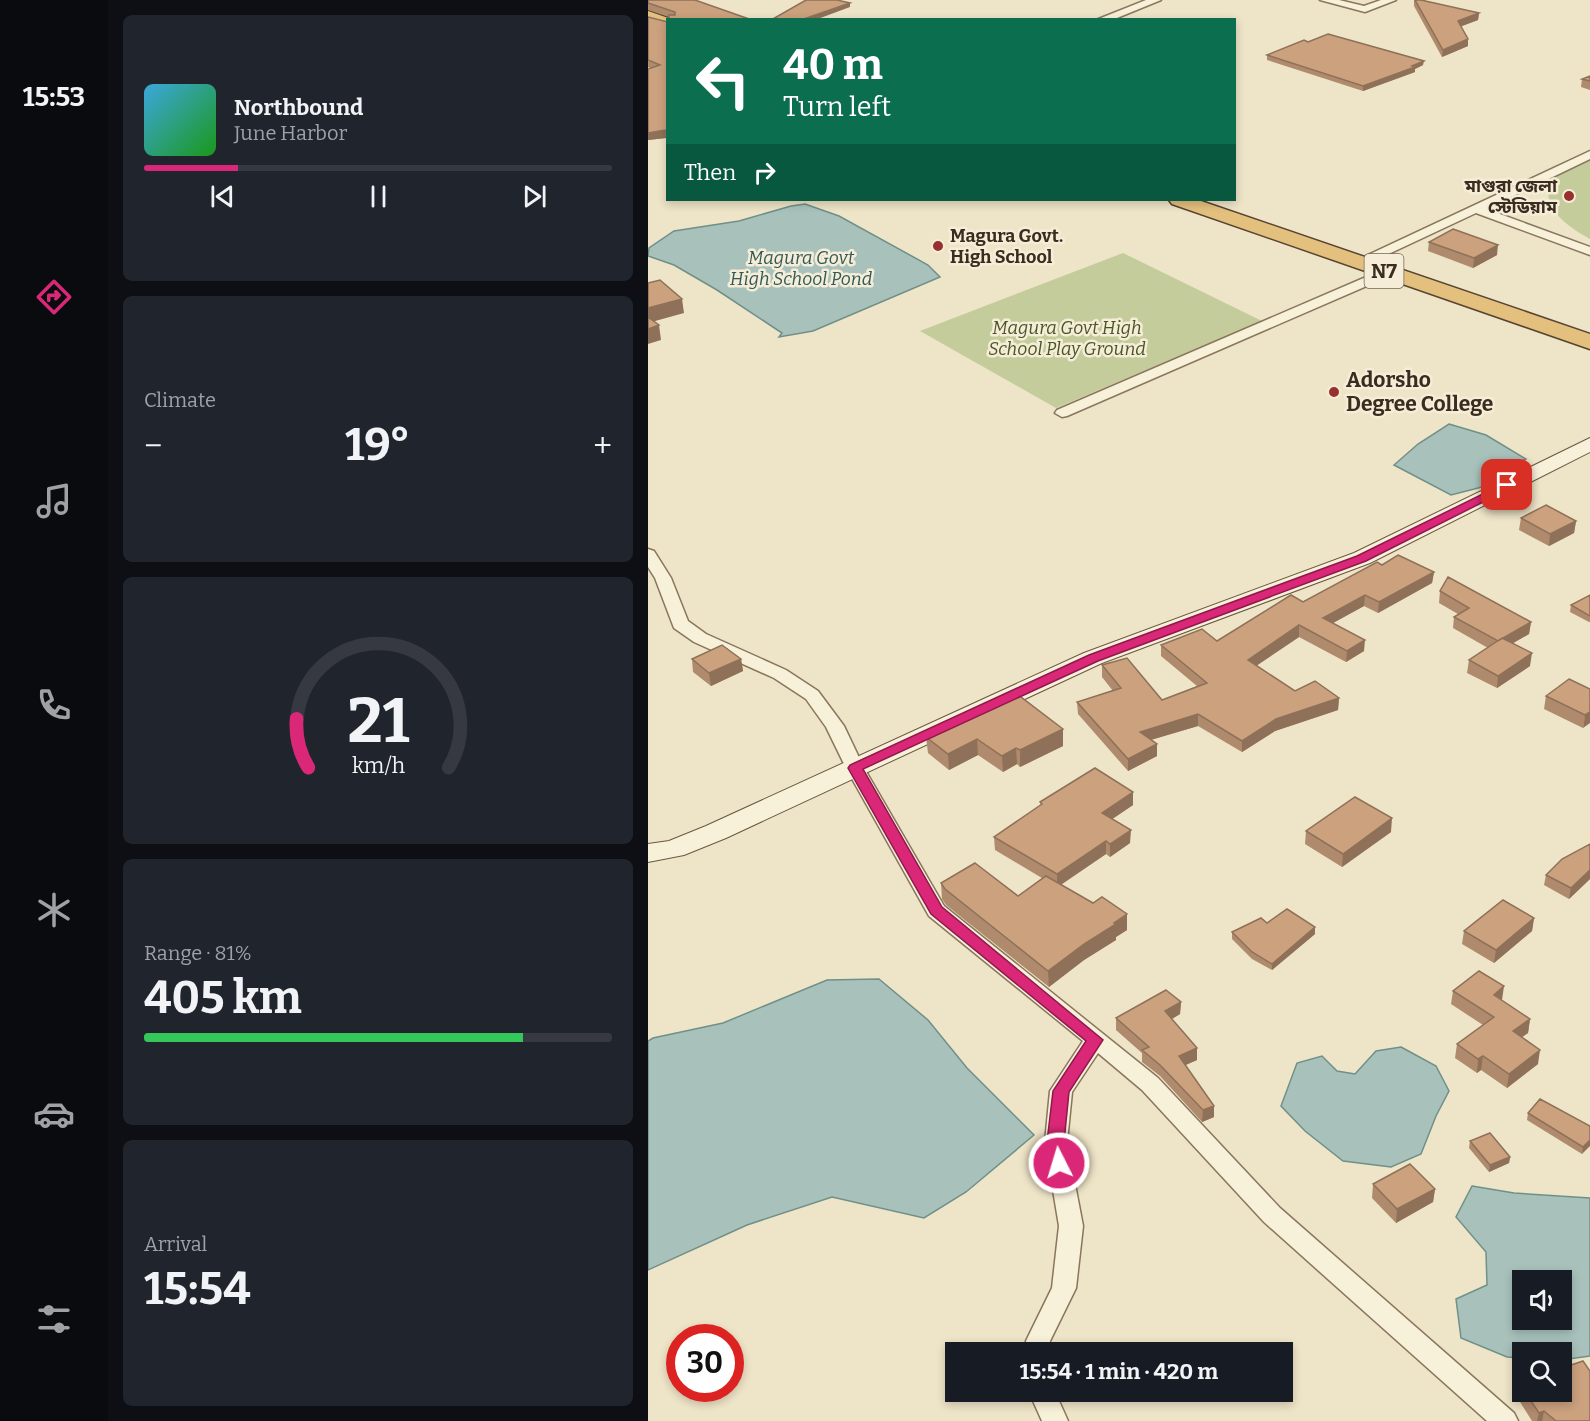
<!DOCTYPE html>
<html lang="en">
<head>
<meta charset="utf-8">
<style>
	:root { --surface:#171b24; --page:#20242c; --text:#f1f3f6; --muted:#9ea1a6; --line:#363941; --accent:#db2777 }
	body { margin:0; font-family:Bitter,"Noto Sans Bengali",serif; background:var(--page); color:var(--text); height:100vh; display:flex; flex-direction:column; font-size:22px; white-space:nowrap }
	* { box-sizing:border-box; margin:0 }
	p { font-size:20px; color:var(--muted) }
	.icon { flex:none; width:33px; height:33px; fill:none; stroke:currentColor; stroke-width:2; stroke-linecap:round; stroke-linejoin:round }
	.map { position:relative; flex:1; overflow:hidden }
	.details { display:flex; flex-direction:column; gap:15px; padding:15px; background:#0d0f14; width:540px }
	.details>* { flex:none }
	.guide { position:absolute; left:18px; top:18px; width:570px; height:183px; border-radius:0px; box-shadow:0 3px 9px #0003; background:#0b6e4f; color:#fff; overflow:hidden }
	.tools { position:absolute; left:864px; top:1270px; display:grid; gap:12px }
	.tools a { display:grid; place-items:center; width:60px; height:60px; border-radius:0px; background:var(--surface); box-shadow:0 3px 9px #0003; font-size:30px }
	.speed { position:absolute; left:18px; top:1324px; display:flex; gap:12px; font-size:30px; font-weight:700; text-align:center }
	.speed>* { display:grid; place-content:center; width:78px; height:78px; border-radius:50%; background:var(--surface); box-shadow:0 3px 9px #0003; line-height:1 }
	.speed .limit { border:9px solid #d22; background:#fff; color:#111 }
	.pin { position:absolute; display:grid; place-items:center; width:51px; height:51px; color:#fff; margin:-26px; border-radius:12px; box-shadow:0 3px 9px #0006 }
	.me { position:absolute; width:66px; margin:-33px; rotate:355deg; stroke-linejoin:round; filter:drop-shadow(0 0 4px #0008) }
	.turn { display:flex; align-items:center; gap:21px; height:126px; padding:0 18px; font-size:27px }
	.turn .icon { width:78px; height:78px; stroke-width:2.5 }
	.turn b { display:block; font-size:42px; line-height:51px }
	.then { display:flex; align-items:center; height:57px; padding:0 18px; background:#0003; gap:12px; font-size:22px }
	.big { font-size:45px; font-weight:700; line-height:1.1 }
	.details .card { flex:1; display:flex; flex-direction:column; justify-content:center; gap:9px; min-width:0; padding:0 21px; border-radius:9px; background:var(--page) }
	.details .dial { align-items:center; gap:0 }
	.dial svg { height:156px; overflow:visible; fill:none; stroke:var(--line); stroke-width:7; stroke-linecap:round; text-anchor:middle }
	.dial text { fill:var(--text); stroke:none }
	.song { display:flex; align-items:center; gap:18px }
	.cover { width:72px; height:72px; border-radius:9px; background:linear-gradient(135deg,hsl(200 70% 55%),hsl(120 70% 35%)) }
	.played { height:6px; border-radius:3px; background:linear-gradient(90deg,var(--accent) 20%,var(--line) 20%) }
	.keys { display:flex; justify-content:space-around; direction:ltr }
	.heat { display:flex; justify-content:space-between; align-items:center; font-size:33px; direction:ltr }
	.charge { height:9px; border-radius:4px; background:linear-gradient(90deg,#34c759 81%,var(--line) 0) }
	.trip { position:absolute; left:297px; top:1342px; width:348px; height:60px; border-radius:0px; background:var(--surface); box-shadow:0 3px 9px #0003; font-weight:700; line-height:60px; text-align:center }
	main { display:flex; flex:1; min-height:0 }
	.dock { display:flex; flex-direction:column; width:108px; justify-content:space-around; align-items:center; background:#090b0e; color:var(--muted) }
	.dock .icon { width:42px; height:42px }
	.dock .on { color:var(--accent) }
	.dock b { font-size:27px; color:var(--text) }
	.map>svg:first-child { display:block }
	.green { fill:#c4cc9b }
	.water { fill:#a8c2bb; stroke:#6f9089; stroke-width:1.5; fill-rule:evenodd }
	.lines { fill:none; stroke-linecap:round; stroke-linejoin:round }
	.minor-casing { stroke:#89765d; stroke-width:3 }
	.secondary-casing { stroke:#6b5740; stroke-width:2 }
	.trunk-casing { stroke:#574431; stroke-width:3 }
	.minor { fill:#f8f1da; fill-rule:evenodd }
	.secondary { fill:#f8f1da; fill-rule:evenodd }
	.trunk { fill:#e4c07e; fill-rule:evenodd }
	.wall { fill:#af8a6c }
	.shaded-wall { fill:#8e7158 }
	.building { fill:#cba17e; stroke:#8e7158; stroke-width:1.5 }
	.route { fill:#db2777; stroke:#8e194d; stroke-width:1.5 }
	.poi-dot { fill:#97312e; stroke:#f5edd7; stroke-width:2 }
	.labels { text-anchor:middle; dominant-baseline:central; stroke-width:5; stroke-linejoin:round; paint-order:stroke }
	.far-poi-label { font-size:18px; font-weight:bold; fill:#3a2d20; stroke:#f5edd7; text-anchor:end }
	.far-water-label { font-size:18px; font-style:italic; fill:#305958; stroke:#f5edd7 }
	.far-park-label { font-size:18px; font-style:italic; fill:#485627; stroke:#f5edd7 }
	.shield { fill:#f5edd7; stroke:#726757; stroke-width:1.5 }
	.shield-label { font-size:20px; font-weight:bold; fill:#3a2d20 }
	.poi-label { font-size:21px; font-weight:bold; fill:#3a2d20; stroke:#f5edd7; text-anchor:start }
</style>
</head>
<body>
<main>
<nav class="dock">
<b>15:53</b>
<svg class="icon on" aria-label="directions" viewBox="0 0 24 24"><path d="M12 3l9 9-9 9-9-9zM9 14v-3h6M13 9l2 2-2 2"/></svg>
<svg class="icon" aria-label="music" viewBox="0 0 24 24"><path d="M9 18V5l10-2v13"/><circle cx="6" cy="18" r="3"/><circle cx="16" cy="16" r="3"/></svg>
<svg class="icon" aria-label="phone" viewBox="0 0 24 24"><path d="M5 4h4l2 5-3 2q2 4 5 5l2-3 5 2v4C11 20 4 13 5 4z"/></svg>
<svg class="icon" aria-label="climate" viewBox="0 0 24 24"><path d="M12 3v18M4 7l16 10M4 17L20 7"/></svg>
<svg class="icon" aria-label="car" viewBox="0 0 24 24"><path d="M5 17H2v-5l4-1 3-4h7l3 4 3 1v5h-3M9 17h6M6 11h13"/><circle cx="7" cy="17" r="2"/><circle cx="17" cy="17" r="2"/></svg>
<svg class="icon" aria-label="filters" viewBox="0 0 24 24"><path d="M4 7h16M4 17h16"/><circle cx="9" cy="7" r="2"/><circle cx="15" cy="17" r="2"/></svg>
</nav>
<section class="details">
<div class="card">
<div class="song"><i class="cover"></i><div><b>Northbound</b><p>June Harbor</p></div></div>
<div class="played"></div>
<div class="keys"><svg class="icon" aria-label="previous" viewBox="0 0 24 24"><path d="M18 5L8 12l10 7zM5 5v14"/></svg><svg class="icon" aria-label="pause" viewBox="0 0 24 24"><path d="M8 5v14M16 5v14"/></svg><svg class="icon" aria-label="next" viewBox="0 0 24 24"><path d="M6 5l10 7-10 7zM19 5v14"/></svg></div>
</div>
<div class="card"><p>Climate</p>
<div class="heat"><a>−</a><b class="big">19°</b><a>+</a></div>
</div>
<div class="card dial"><svg viewBox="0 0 100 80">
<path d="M14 69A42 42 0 1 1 86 69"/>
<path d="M14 69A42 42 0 0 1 8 44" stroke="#db2777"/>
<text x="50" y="56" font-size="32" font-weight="700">21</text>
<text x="50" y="72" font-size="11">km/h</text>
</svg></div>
<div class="card"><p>Range · 81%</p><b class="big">405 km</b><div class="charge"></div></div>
<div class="card"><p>Arrival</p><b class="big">15:54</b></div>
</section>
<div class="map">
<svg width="942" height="1421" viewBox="0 0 942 1421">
	<rect width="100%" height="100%" fill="#eee4c7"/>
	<path class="green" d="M942,151V239C912,222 890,204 904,167Z
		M475,253L614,321L408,408L272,331Z"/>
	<path class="water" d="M157,204L191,216L280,265L292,277L165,331L131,337L134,333L69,290L26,265L0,256L1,248L26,231L91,221L143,206Z
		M801,424L838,435L878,459L834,487L803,495L746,465L770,444Z
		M231,979L280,1020L319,1068L386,1135L318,1192L276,1218L184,1197L99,1225L0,1270V1041L5,1038L75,1023L179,980Z
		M753,1047L788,1066L801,1091L788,1116L773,1154L743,1167L695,1161L657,1131L633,1106L649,1063L674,1056L689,1071L707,1074L728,1051Z
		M824,1186L866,1193L942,1198V1356L914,1360V1353H874V1358L859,1357L813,1338L808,1299L839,1285L838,1252L808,1217ZM874,1281H914V1320H874Z"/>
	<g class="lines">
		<g class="minor-casing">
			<path id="minor" d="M498,0H513L464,20H448Z
				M672,0H691L716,6L733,0H748L717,12Z
				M942,151V159L838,209L942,247V255L828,213L717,265H707L705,262Z
				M739,268L746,272L744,275L419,416L414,417L407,413L409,410Z
				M0,549L6,551L23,578L40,621L58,634L138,670L170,691L196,726L216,768L296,906L510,1078L632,1208L866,1413L870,1421H839L616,1222L494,1090L450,1053L424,1092L419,1142L435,1226L428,1288L402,1341L404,1353H378V1341L404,1288L411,1226L397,1142L402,1091L435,1041L281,916L198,768L178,727L158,699L126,678L46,642L26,628L7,578L0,567Z
				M381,1392H407L420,1421H394Z"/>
		</g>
		<g class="secondary-casing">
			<path id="secondary" d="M942,438V452L722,563L454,663L78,838L36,855L0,862V844L21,841L58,826L436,653L706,553Z"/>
		</g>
		<g class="trunk-casing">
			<path id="trunk" d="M0,11L26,20H20V28L0,22Z
				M521,200H550L942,334V349L524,204Z"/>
		</g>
		<use href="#minor" class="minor"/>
		<use href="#secondary" class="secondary"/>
		<use href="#trunk" class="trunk"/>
	</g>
	<path class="wall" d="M0,0L104,20L21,17L0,10Z
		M766,0H773L831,13L830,20L813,26L820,46L794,57L766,6Z
		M0,17L20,22V143L18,138L0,140V69L2,68L0,67Z
		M619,55L775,65L767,69V72L715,91L619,60Z
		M942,76V90L933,87L934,79Z
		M781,242L849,255L825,268L780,251Z
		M873,518L928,521L926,533L901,546L871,530Z
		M734,565L786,572L784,583L730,613L716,606L685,623L716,651L698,662L651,637L608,666L647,691L691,698L690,710L627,731L594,752L550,726L503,740L509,756L480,771L430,714L429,702L465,691L454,677V665L514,700L549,686L513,656V645L569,641Z
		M792,591L883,622L881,634L864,643L882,666L849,688L819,673L821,660L840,648L805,628L806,617L810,614L791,603Z
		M942,595V622H941L922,612L923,605Z
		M44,659H93L95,671L63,686L45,672Z
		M942,689L935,728L896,709L898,696Z
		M322,711L415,746L372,767L369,764L355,772L330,755L301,770L280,753L278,737L322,716Z
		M392,802L485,805L464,819L482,843L462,857L458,854L413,885L479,930L468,937V940L436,960L401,987L298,905L294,899L293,883L370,896L394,878L347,850L346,837L393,805Z
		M658,831L743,832L694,867L657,844Z
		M942,844V879L921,899L896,885L898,875Z
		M886,918L884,931L846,963L814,944L816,931Z
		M619,923L667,927V934L624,970L604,959L584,939V932Z
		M805,991L854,1000L882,1019L880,1033L873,1037L890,1064L859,1088L833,1070L829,1073L807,1058L809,1044L835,1025L803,1004Z
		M533,1002L532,1014L524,1019L549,1060L537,1065L566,1106V1117L554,1122L512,1076L494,1062V1053L468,1030V1018Z
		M880,1113L942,1126L934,1154L879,1120Z
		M822,1141L862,1157L861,1163L841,1172L821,1148Z
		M725,1184L787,1189L785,1202L748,1223L724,1198Z
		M874,1382V1392H914L942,1421H884L869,1397L872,1383Z"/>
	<path class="shaded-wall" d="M202,3V7L167,20H153Z
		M831,13L830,20L809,28L810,21Z
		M820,39V46L794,57L795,50Z
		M776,61L775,65L767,69V72L715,91V86Z
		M17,130L18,138L0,140V133Z
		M850,245L849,255L825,268L826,258Z
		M34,299L36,313L0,323V308Z
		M11,325L13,340L0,344V329Z
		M928,521L926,533L901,546L902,534Z
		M786,572L784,583L730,613L731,602Z
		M717,595L716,606L674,629L675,618Z
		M883,622L881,634L848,653L850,641Z
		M651,625V637L599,672L600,660Z
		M717,640L716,651L698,662L699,651Z
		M884,653L882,666L849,688L850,676Z
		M93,659L95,671L63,686L61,673Z
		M691,698L690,710L627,731L594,752V741L628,719Z
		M942,712V723L935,728L937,715Z
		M550,714V726L492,743V732Z
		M415,729V746L372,767V750Z
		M329,739L330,755L301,770L300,754Z
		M509,744V756L480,771V759Z
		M368,748L369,764L355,772L354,756Z
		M485,792V805L454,826V813Z
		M744,818L743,832L694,867L695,854Z
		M483,830L482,843L462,857V844Z
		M458,841V854L409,887V874Z
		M942,870V879L921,899L923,888Z
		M479,914V930L468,937V940L436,960L401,987L400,971L436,944Z
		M886,918L884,931L846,963L848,950Z
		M667,927V934L624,970V964Z
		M856,986L854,1000L846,995Z
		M533,1002L532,1014L517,1023V1011Z
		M882,1019L880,1033L863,1045L865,1031Z
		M549,1048V1060L531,1068V1056Z
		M892,1050L890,1064L859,1088L861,1074Z
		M835,1056L833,1070L829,1073L830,1059Z
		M566,1106V1117L554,1122L555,1110Z
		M942,1140V1146L934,1154L935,1147Z
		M862,1157L861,1163L841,1172L842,1165Z
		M787,1189L785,1202L748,1223L749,1209Z
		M896,1411L894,1421H889L891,1413Z"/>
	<path class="building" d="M0,0H47L104,20H21V15H27V12L0,3Z
		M158,0H189L202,3L153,20H123Z
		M767,0H773L831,13L810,21L820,39L795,50Z
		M0,17L20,22V139L17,130L0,133V69L12,65L0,60Z
		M680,34L776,61L764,66L767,67L715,86L619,55L656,40L660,42Z
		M942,76V81L934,79Z
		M805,229L850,245L826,258L781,242Z
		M12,280L34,299L0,308V283Z
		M0,317L11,325L0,329Z
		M898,505L928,521L902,534L873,518Z
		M750,555L786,572L731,602L717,595L675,618L717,640L699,651L651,625L600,660L647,691L667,681L691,698L628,719L594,741L550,714L492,732L509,744L480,759L429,702L473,688L454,665L479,658L514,700L559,683L513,645L554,629L569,641L643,595L655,602L729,562L734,565Z
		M800,577L883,622L850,641L806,617L821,608L792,591Z
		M942,595V616L923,605Z
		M854,638L884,653L850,676L821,660Z
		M74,645L93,659L61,673L44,659Z
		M921,679L942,689V712L937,715L898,696Z
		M365,691L415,729L372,750L368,748L354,756L329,739L300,754L278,737L326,714L322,711Z
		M447,768L485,792L454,813L483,830L462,844L458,841L409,874L346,837L394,804L392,802Z
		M707,797L744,818L695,854L658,831Z
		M942,844V870L923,888L898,875L914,859Z
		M327,863L370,896L398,876L445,903L454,897L479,914L466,923L468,924L436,944L400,971L297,889L293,883Z
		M855,900L886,918L848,950L816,931Z
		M639,909L667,927L624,964L604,952L584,932L613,918L619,923Z
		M831,971L856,986L846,995L882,1019L865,1031L892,1050L861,1074L835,1056L830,1059L809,1044L846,1017L805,991Z
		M518,990L533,1002L517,1011L549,1048L531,1056L566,1106L555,1110L512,1065L494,1050L501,1047L468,1018Z
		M892,1099L942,1126V1140L935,1147L880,1113Z
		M842,1133L862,1157L842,1165L822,1141Z
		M762,1164L787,1189L749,1209L725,1184Z
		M935,1361L942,1371V1421H908L896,1411L891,1413L877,1392H914V1368Z"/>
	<path class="route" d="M859,482L863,483V488L718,561L450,661L215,769L294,907L455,1040L421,1092L416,1142L420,1163L417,1168L411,1170L405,1168L399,1142L405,1091L438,1041L283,914L200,768L202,765L441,655L709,556Z"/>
	<g class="poi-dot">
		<circle cx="921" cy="196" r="6"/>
		<circle cx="290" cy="246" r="6"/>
		<circle cx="686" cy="392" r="6"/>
	</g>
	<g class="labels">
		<g class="far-poi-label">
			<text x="909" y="186">মাগুরা জেলা<tspan x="909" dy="21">স্টেডিয়াম</tspan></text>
			<text x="302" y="236" text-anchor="start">Magura Govt.<tspan x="302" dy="21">High School</tspan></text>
		</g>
		<g class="far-water-label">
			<text x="153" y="258">Magura Govt<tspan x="153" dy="21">High School Pond</tspan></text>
		</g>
		<g class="far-park-label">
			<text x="419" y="328">Magura Govt High<tspan x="419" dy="21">School Play Ground</tspan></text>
		</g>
		<rect class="shield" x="716.5" y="254" width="39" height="34" rx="4.5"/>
		<g class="shield-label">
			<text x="736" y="271">N7</text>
		</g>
		<g class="poi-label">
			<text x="698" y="380">Adorsho<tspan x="698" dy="24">Degree College</tspan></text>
		</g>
	</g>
</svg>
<div class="tools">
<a><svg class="icon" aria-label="sound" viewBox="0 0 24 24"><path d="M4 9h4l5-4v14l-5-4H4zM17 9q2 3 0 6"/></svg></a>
<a><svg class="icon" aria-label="search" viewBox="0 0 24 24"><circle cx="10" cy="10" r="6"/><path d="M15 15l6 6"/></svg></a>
</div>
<div class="speed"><div class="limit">30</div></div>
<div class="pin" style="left:859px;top:485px;background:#d93025"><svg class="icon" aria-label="arrive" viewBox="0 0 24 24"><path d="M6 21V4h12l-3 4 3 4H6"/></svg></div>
<svg class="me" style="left:411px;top:1163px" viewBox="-20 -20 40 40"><circle r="17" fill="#db2777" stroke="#fff" stroke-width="3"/><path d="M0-11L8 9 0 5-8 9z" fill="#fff"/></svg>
<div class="trip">15:54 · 1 min · 420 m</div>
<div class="guide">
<div class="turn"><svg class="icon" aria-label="left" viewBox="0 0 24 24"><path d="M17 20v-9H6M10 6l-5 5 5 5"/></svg><div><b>40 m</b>Turn left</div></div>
<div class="then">Then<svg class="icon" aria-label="right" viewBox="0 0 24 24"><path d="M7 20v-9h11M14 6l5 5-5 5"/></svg></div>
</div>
</div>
</main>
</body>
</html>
